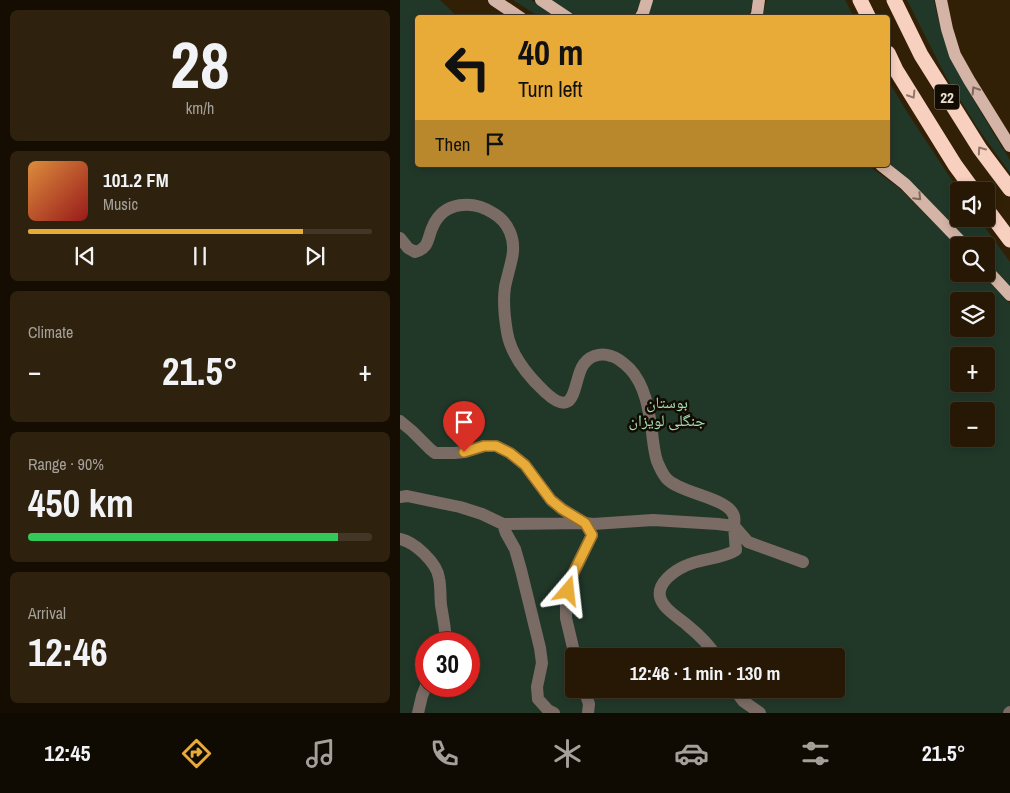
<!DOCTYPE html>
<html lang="en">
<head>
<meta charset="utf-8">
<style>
	:root { --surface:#261804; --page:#2e210e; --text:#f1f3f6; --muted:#a4a09a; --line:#423726; --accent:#e9ab38 }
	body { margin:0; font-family:"Archivo Narrow","Noto Naskh Arabic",sans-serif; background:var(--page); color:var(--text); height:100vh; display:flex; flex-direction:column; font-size:19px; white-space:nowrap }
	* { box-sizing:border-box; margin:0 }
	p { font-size:16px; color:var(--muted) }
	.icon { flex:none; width:28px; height:28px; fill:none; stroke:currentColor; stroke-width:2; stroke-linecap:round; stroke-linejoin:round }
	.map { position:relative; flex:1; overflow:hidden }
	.drawer { display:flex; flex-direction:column; gap:10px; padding:10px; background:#150d02; width:400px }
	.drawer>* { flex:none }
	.top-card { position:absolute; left:15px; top:15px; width:475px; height:152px; border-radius:5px; box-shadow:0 2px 8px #0003,0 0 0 1px var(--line); background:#e9ab38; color:#111; overflow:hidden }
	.tools { position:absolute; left:550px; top:182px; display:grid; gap:10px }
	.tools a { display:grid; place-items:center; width:45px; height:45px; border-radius:5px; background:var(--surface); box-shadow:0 2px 8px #0003,0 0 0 1px var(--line); font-size:25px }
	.speed { position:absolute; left:15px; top:632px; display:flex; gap:10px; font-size:25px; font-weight:700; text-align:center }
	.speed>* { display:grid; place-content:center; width:65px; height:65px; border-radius:50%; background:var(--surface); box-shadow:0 2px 8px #0003,0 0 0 1px var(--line); line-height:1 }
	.speed .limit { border:8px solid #d22; background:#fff; color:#111 }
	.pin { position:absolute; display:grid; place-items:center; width:42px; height:42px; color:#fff; margin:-51px -21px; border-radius:50% 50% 50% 0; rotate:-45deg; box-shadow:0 0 5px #0007 }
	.pin .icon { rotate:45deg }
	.me { position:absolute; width:55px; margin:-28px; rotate:17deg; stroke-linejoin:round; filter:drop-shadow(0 0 4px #0008) }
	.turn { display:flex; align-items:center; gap:18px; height:105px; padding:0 20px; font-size:22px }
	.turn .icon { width:65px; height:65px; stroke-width:2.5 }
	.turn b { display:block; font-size:35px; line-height:42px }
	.then { display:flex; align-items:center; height:48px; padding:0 20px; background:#0003; gap:10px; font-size:19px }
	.big { font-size:38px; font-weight:800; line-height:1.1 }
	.drawer .widget { flex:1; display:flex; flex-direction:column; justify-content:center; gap:8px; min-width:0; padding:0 18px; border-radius:8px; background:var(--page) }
	.drawer .dial { align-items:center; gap:0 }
	.dial b { font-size:65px; line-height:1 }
	.song { display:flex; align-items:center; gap:15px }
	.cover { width:60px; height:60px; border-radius:8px; background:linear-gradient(135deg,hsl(30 70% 55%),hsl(0 70% 35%)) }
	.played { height:5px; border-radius:2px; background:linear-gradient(90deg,var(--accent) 80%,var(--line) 80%) }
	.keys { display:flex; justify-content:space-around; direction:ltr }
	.heat { display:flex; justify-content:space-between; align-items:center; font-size:28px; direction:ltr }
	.charge { height:8px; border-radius:4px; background:linear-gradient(90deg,#34c759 90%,var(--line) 0) }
	.trip { position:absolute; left:165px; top:648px; width:280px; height:50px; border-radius:5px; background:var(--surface); box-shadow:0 2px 8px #0003,0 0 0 1px var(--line); font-weight:800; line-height:50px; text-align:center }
	.tab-bar { display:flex; height:80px; justify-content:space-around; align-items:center; background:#0f0a02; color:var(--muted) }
	.tab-bar .icon { width:35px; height:35px }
	.tab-bar .on { color:var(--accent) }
	.tab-bar b { font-size:22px; color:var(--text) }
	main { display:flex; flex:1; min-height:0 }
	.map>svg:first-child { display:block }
	.green { fill:#213829; fill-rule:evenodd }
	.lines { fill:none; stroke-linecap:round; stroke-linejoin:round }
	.minor { stroke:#7b6b65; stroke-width:12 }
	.major { stroke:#d4b4a6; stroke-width:12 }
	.highway { stroke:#f7d0c0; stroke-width:15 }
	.oneway { stroke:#7d685d }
	.oneway2 { stroke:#90786b }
	.route-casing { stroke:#976f24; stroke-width:12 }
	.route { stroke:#e9ab38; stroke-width:9 }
	.labels { text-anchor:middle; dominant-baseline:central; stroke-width:5; stroke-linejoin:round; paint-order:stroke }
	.shield { fill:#130c03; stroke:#aba093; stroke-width:1 }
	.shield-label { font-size:15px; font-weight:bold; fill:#ece0d1 }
	.park-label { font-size:16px; fill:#a6e0ba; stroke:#130c03 }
</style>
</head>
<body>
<main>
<section class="drawer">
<div class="widget dial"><b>28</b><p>km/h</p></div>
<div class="widget">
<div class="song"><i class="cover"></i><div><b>101.2 FM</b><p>Music</p></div></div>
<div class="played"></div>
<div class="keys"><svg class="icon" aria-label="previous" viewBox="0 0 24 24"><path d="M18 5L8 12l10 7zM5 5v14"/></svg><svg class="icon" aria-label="pause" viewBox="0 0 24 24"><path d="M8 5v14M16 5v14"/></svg><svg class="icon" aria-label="next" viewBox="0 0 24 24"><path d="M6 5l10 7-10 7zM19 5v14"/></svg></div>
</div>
<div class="widget"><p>Climate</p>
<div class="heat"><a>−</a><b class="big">21.5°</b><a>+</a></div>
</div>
<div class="widget"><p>Range · 90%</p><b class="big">450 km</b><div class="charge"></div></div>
<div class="widget"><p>Arrival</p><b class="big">12:46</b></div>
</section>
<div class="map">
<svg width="610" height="713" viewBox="0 0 610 713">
	<rect width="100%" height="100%" fill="#322006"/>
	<path class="green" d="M0,0H40L58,17L18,18V165H468L499,188L559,248V274H582L610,303V713H0ZM559,301H586V329H559ZM559,356H586V384H559ZM559,411H586V439H559ZM26,644H69V686H26ZM174,656H436V689H174Z
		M113,0H131L158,17H140Z
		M148,0H242L233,18L176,17Z
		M252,0H354L348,17L246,18Z
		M367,0H445L454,17L361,18Z
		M507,0H534C545,59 580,110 610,160V173L577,127L545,75Z
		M488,80L507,112L559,191V219H579L610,262V291L586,266V246H569L488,163Z"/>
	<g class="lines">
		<path class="minor" d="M0,238L8,248L15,252C30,248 27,238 33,226C44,201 73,200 93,213C109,222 116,240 112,258C110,268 107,277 105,287C103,300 105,320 107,332C111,356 128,376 145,392C176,421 173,384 182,367C188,356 200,352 211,356C219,358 225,364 230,369C245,385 249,410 252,432C253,441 254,452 257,461C259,466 263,474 266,478C280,494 328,497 334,516C335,519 334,524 334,527C335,535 335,542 336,550C323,559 301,558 285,566C274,571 257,583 260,597C263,609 278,617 287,625C298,634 309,644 316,656
			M0,421L12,431L30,449L35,453H54L65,452L84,446H96L110,453L125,465L151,500L162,509L185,523L192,535L171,578L166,604V618L175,656
			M0,497L7,496L60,507L82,514L103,524L185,523L193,524L253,520L318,524L334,526L348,542L403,562
			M103,524L106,533L115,549L121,570L140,648L142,663L137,687L138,699L148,710L154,713
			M0,539C15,542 37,563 39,578C41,587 40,596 41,605C43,618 46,631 46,644
			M184,689L189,704L188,713
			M334,689L343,701L360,713
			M18,713L22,696L26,686
			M609,713L610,712"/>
		<path class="major" d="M94,0L121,18
			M141,0L168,18
			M541,0L547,29L555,55L569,80L610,146
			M240,18L243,13L247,0
			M355,18L357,14L359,0
			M481,165L505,184L565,246
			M586,269L610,295"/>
		<path class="highway" d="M460,0L469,18
			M494,0L521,55L580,149L610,189
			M488,53L496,70L555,165L574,191
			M586,208L610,240"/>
	</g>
	<defs><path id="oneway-chevron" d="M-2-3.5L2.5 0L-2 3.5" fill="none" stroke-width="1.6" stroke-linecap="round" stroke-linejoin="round" transform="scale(1.25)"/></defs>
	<g class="oneway">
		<use href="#oneway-chevron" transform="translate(575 90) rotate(-122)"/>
		<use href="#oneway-chevron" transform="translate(518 197) rotate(46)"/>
	</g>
	<g class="oneway2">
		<use href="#oneway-chevron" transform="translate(512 95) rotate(58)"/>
		<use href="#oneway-chevron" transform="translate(581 150) rotate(-125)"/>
	</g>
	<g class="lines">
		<g class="route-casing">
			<path id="route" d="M64,452L84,446H96L110,453L125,465L151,500L162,509L185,523L192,535L171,578L168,591"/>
		</g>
		<use href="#route" class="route"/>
	</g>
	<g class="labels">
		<rect class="shield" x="534.5" y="84.5" width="25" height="25" rx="4"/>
		<g class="shield-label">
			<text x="547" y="97">22</text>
		</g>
		<g class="park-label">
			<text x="267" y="402">بوستان<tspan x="267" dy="18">جنگلی لویزان</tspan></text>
		</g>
	</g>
</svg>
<div class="tools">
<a><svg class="icon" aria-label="sound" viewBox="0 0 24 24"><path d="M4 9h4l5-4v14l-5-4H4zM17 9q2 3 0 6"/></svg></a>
<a><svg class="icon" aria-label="search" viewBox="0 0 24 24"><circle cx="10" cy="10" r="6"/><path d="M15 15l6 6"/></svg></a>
<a><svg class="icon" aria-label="layers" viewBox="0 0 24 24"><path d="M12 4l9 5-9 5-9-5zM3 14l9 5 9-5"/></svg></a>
<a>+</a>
<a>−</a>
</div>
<div class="speed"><div class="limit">30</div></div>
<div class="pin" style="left:64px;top:452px;background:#d93025"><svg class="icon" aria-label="arrive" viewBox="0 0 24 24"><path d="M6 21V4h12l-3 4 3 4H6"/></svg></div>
<svg class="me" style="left:168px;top:591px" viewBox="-20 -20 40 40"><path d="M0-17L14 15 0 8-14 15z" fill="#e9ab38" stroke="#fff" stroke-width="4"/></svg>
<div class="trip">12:46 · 1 min · 130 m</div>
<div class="top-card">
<div class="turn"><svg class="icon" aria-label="left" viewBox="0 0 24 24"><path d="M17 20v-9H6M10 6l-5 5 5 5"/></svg><div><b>40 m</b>Turn left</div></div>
<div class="then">Then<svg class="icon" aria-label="arrive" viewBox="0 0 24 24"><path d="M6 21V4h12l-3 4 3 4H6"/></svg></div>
</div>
</div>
</main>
<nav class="tab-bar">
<b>12:45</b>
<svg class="icon on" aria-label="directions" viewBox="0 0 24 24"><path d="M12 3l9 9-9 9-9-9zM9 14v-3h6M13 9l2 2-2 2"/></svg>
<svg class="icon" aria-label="music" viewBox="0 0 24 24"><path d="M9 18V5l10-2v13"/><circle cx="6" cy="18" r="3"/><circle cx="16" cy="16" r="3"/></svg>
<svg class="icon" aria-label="phone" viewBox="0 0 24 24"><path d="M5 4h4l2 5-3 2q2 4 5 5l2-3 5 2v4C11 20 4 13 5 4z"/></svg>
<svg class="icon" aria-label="climate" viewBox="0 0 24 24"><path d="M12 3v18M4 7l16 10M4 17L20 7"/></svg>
<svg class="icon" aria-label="car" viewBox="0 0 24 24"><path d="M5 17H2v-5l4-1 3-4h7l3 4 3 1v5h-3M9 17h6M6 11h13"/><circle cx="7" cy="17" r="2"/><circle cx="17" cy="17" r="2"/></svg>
<svg class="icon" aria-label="filters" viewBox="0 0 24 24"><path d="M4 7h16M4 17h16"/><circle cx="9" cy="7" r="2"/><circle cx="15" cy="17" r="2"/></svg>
<b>21.5°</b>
</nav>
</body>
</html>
